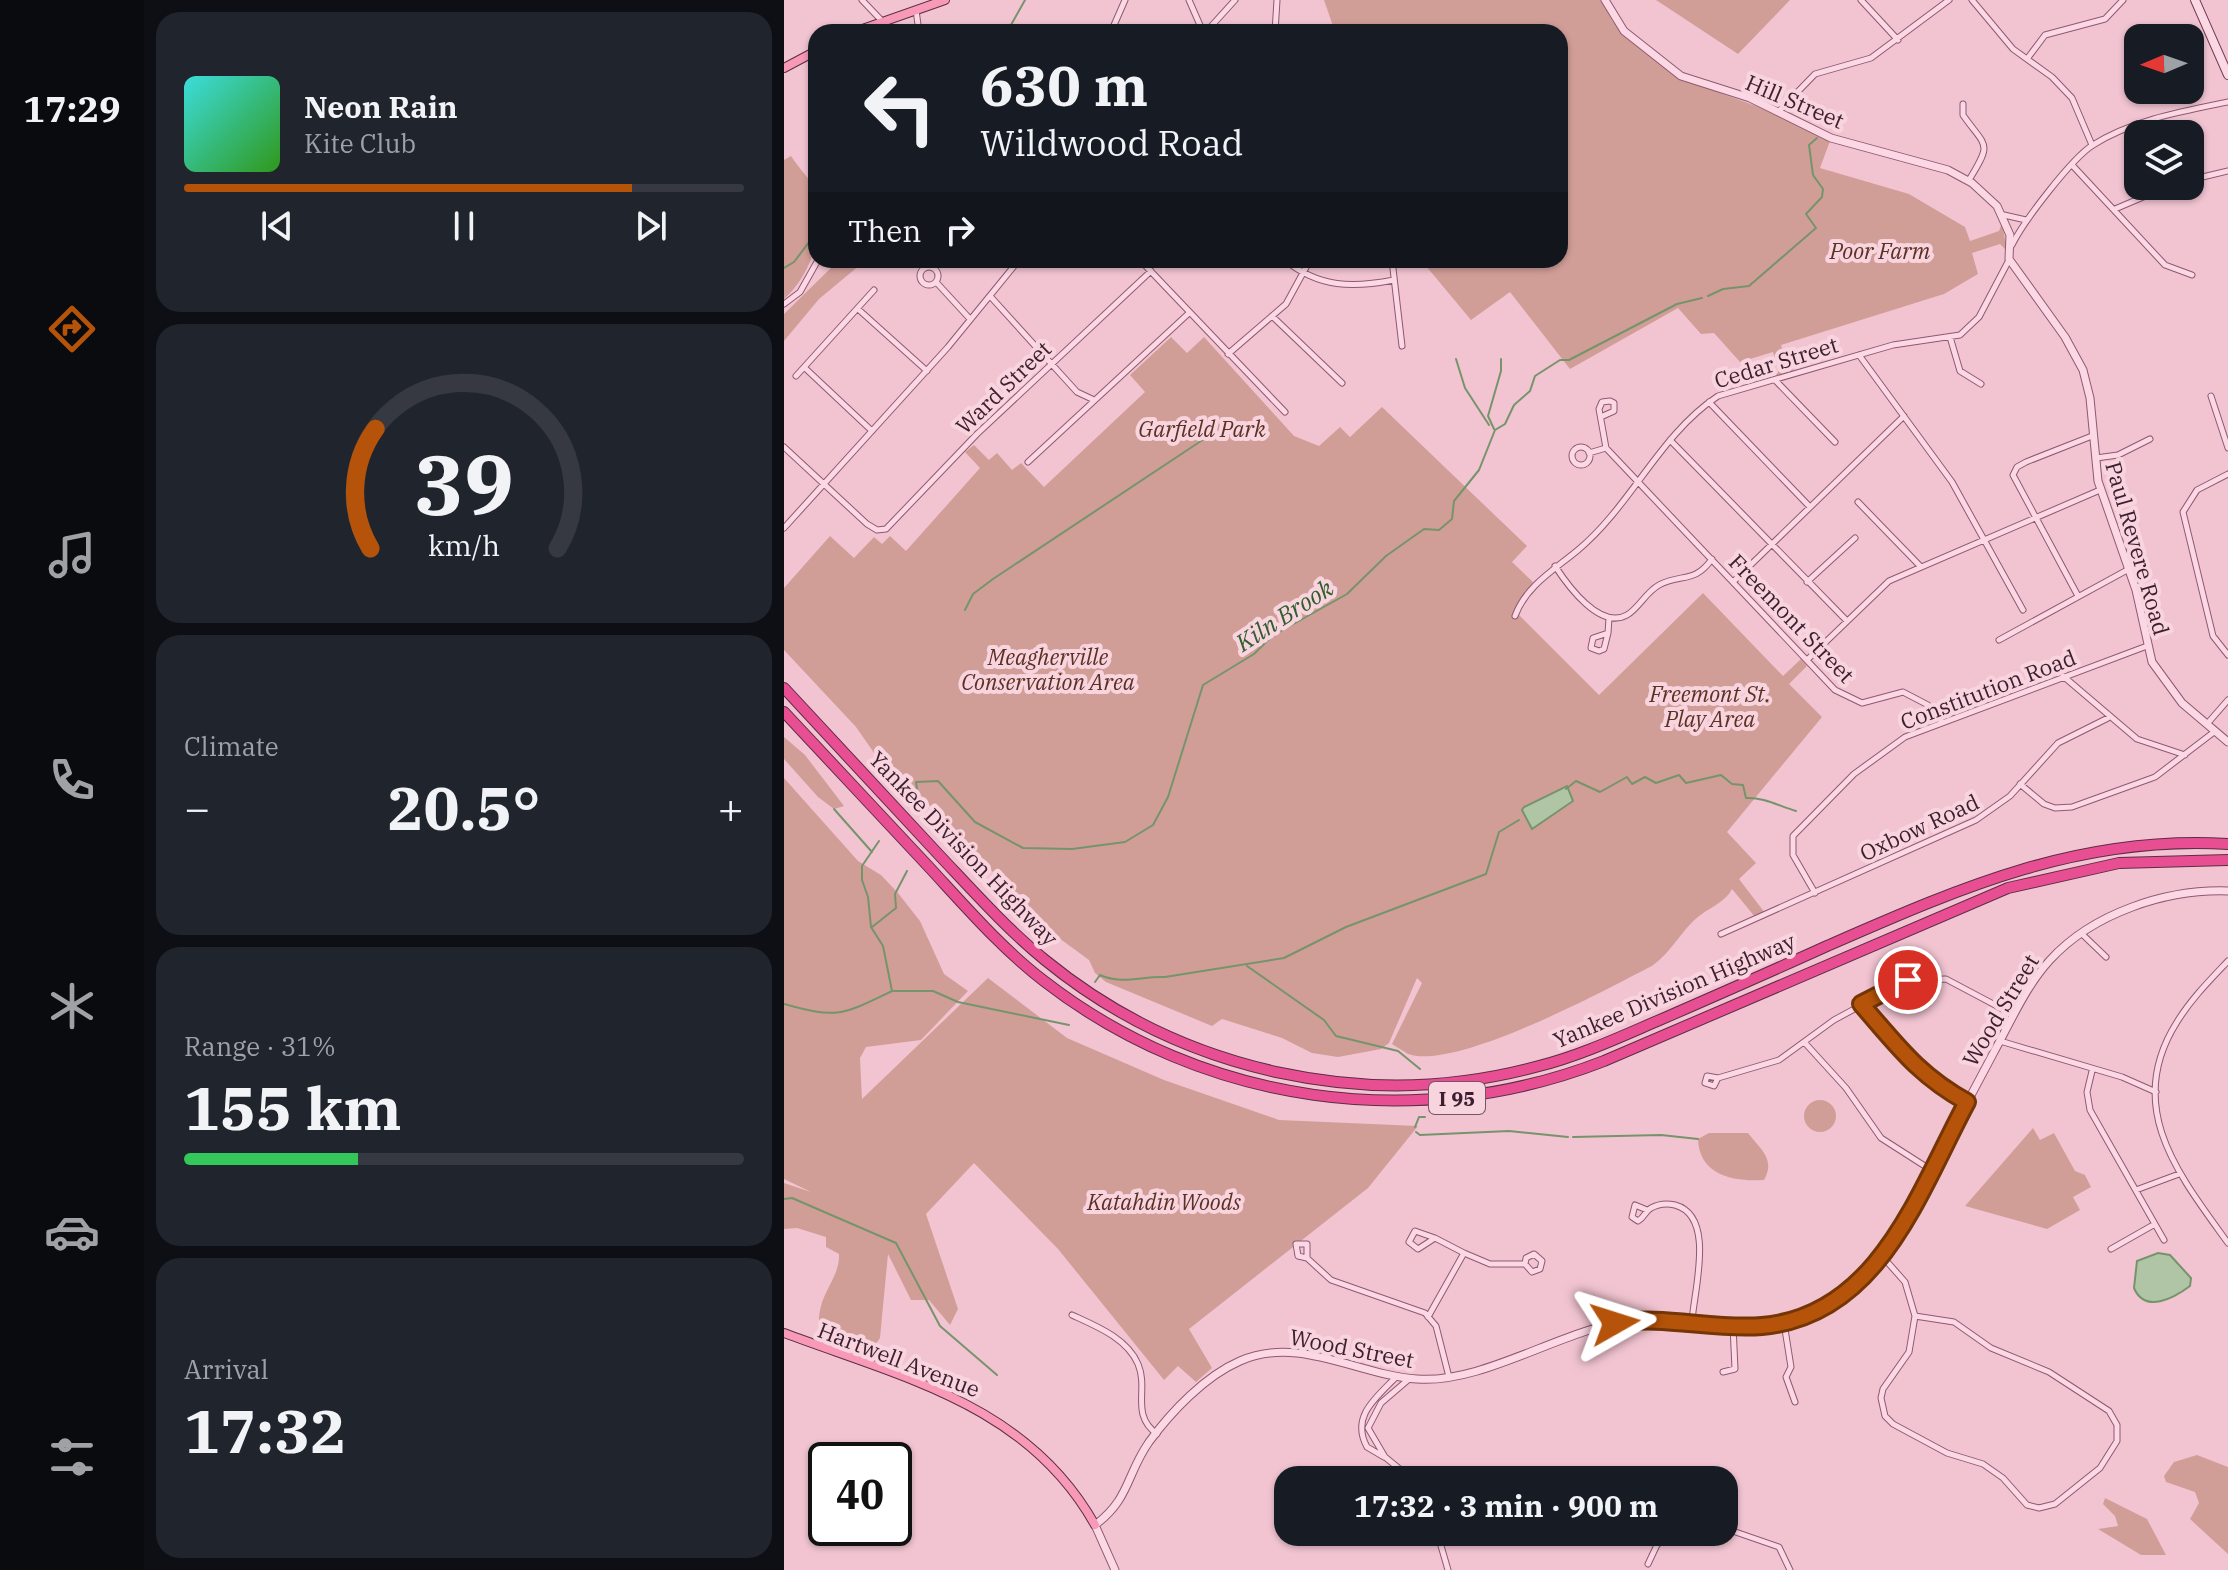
<!DOCTYPE html>
<html lang="en">
<head>
<meta charset="utf-8">
<style>
	:root { --surface:#171b24; --page:#20242c; --text:#f1f3f6; --muted:#9ea1a6; --line:#363941; --accent:#b45309 }
	body { margin:0; font-family:"IBM Plex Serif",serif; background:var(--page); color:var(--text); height:100vh; display:flex; flex-direction:column; font-size:30px; white-space:nowrap }
	* { box-sizing:border-box; margin:0 }
	p { font-size:26px; color:var(--muted) }
	.icon { flex:none; width:44px; height:44px; fill:none; stroke:currentColor; stroke-width:2; stroke-linecap:round; stroke-linejoin:round }
	.map { position:relative; flex:1; overflow:hidden }
	.details { display:flex; flex-direction:column; gap:12px; padding:12px; background:#0d0f14; width:640px }
	.details>* { flex:none }
	.banner { position:absolute; left:24px; top:24px; width:760px; height:244px; border-radius:24px; box-shadow:0 2px 6px #0004; background:#171b24; color:var(--text); overflow:hidden }
	.needle { width:52px; rotate:268deg }
	.fabs { position:absolute; left:1340px; top:24px; display:grid; gap:16px }
	.fabs a { display:grid; place-items:center; width:80px; height:80px; border-radius:16px; background:var(--surface); box-shadow:0 2px 6px #0004; font-size:40px }
	.speed { position:absolute; left:24px; top:1442px; display:flex; gap:16px; font-size:40px; font-weight:700; text-align:center }
	.speed>* { display:grid; place-content:center; width:104px; height:104px; border-radius:50%; background:var(--surface); box-shadow:0 2px 6px #0004; line-height:1 }
	.speed .limit { border:4px solid #111; border-radius:12px; background:#fff; color:#111 }
	.pin { position:absolute; display:grid; place-items:center; width:68px; height:68px; color:#fff; margin:-34px; border:4px solid #fff; border-radius:50%; box-shadow:0 2px 8px #0007 }
	.me { position:absolute; width:88px; margin:-44px; rotate:84deg; stroke-linejoin:round; filter:drop-shadow(0 0 6px #0008) }
	.turn { display:flex; align-items:center; gap:28px; height:168px; padding:0 40px; font-size:36px }
	.turn .icon { width:104px; height:104px; stroke-width:2.5 }
	.turn b { display:block; font-size:56px; line-height:68px }
	.then { display:flex; align-items:center; height:76px; padding:0 40px; background:#0003; gap:16px; font-size:30px }
	.big { font-size:60px; font-weight:700; line-height:1.1 }
	.details .card { flex:1; display:flex; flex-direction:column; justify-content:center; gap:12px; min-width:0; padding:0 28px; border-radius:24px; background:var(--page) }
	.details .dial { align-items:center; gap:0 }
	.dial svg { height:208px; overflow:visible; fill:none; stroke:var(--line); stroke-width:7; stroke-linecap:round; text-anchor:middle }
	.dial text { fill:var(--text); stroke:none }
	.song { display:flex; align-items:center; gap:24px }
	.cover { width:96px; height:96px; border-radius:12px; background:linear-gradient(135deg,hsl(180 70% 55%),hsl(110 70% 35%)) }
	.played { height:8px; border-radius:4px; background:linear-gradient(90deg,var(--accent) 80%,var(--line) 80%) }
	.keys { display:flex; justify-content:space-around; direction:ltr }
	.heat { display:flex; justify-content:space-between; align-items:center; font-size:44px; direction:ltr }
	.charge { height:12px; border-radius:6px; background:linear-gradient(90deg,#34c759 31%,var(--line) 0) }
	.trip { position:absolute; left:490px; top:1466px; width:464px; height:80px; border-radius:24px; background:var(--surface); box-shadow:0 2px 6px #0004; font-weight:700; line-height:80px; text-align:center }
	main { display:flex; flex:1; min-height:0 }
	.tabs { display:flex; flex-direction:column; width:144px; justify-content:space-around; align-items:center; background:#090b0e; color:var(--muted) }
	.tabs .icon { width:56px; height:56px }
	.tabs .on { color:var(--accent) }
	.tabs b { font-size:36px; color:var(--text) }
	.map>svg:first-child { display:block }
	.green { fill:#d19e97 }
	.water { fill:#afc5a6; stroke:#76946c; stroke-width:2 }
	.lines { fill:none; stroke-linecap:round; stroke-linejoin:round }
	.stream { stroke:#76946c; stroke-width:2 }
	.minor-casing { stroke:#8e5972; stroke-width:7 }
	.tertiary-casing { stroke:#8e5972; stroke-width:9 }
	.secondary-casing { stroke:#703c56; stroke-width:10 }
	.primary-casing { stroke:#5c2d46; stroke-width:10 }
	.motorway-casing { stroke:#5c2d46; stroke-width:12 }
	.minor { stroke:#fbd8e3; stroke-width:5 }
	.tertiary { stroke:#fbd8e3; stroke-width:7 }
	.secondary { stroke:#fbd8e3; stroke-width:8 }
	.primary { stroke:#f799b7; stroke-width:8 }
	.motorway { stroke:#e74f92; stroke-width:10 }
	.route-casing { stroke:#753606; stroke-width:20 }
	.route { stroke:#b45309; stroke-width:14 }
	.labels { text-anchor:middle; dominant-baseline:central; stroke-width:8; stroke-linejoin:round; paint-order:stroke }
	.shield { fill:#f8d4df; stroke:#755563; stroke-width:2 }
	.shield-label { font-size:20px; font-weight:bold; fill:#3d1e2e }
	.street-label { font-size:22px; fill:#3d1e2e; stroke:#f8d4df }
	.park-label { font-size:22px; font-style:italic; fill:#5b3123; stroke:#f8d4df }
	.water-label { font-size:24px; font-style:italic; fill:#2f5e2c; stroke:#f8d4df }
</style>
</head>
<body>
<main>
<nav class="tabs">
<b>17:29</b>
<svg class="icon on" aria-label="directions" viewBox="0 0 24 24"><path d="M12 3l9 9-9 9-9-9zM9 14v-3h6M13 9l2 2-2 2"/></svg>
<svg class="icon" aria-label="music" viewBox="0 0 24 24"><path d="M9 18V5l10-2v13"/><circle cx="6" cy="18" r="3"/><circle cx="16" cy="16" r="3"/></svg>
<svg class="icon" aria-label="phone" viewBox="0 0 24 24"><path d="M5 4h4l2 5-3 2q2 4 5 5l2-3 5 2v4C11 20 4 13 5 4z"/></svg>
<svg class="icon" aria-label="climate" viewBox="0 0 24 24"><path d="M12 3v18M4 7l16 10M4 17L20 7"/></svg>
<svg class="icon" aria-label="car" viewBox="0 0 24 24"><path d="M5 17H2v-5l4-1 3-4h7l3 4 3 1v5h-3M9 17h6M6 11h13"/><circle cx="7" cy="17" r="2"/><circle cx="17" cy="17" r="2"/></svg>
<svg class="icon" aria-label="filters" viewBox="0 0 24 24"><path d="M4 7h16M4 17h16"/><circle cx="9" cy="7" r="2"/><circle cx="15" cy="17" r="2"/></svg>
</nav>
<section class="details">
<div class="card">
<div class="song"><i class="cover"></i><div><b>Neon Rain</b><p>Kite Club</p></div></div>
<div class="played"></div>
<div class="keys"><svg class="icon" aria-label="previous" viewBox="0 0 24 24"><path d="M18 5L8 12l10 7zM5 5v14"/></svg><svg class="icon" aria-label="pause" viewBox="0 0 24 24"><path d="M8 5v14M16 5v14"/></svg><svg class="icon" aria-label="next" viewBox="0 0 24 24"><path d="M6 5l10 7-10 7zM19 5v14"/></svg></div>
</div>
<div class="card dial"><svg viewBox="0 0 100 80">
<path d="M14 69A42 42 0 1 1 86 69"/>
<path d="M14 69A42 42 0 0 1 16 23" stroke="#b45309"/>
<text x="50" y="56" font-size="32" font-weight="700">39</text>
<text x="50" y="72" font-size="11">km/h</text>
</svg></div>
<div class="card"><p>Climate</p>
<div class="heat"><a>−</a><b class="big">20.5°</b><a>+</a></div>
</div>
<div class="card"><p>Range · 31%</p><b class="big">155 km</b><div class="charge"></div></div>
<div class="card"><p>Arrival</p><b class="big">17:32</b></div>
</section>
<div class="map">
<svg width="1444" height="1570" viewBox="0 0 1444 1570">
	<rect width="100%" height="100%" fill="#f2c4d2"/>
	<path class="green" d="M540,0H817L829,22L847,41L900,80L972,106L1046,141L1036,168L1125,194L1181,227L1186,241L1215,231L1218,223L1223,251L1216,244L1188,253L1194,274L1160,294L997,345L1003,366L1010,370L991,376L995,371L989,352L956,362L930,333L917,334L894,308L786,369L726,292L687,320L637,260H776V32H551Z
		M872,0H1006L954,54Z
		M7,156C14,167 29,182 32,193C41,231 28,274 0,299V160Z
		M61,260H82L35,299L0,341V314L53,262Z
		M387,337L403,353L420,337L510,436L535,446L556,427L566,437L598,407L743,546L728,562L749,582L730,610L815,695L919,593L999,676L1017,659L1023,666L1005,684L1038,717L943,832L972,863L955,879L981,913L971,917L948,889C942,901 929,906 918,914C899,927 889,951 868,966C821,990 672,1071 624,1054C619,1051 613,1047 608,1044L638,983L633,978L605,1043L597,1049L554,1057L528,1053L498,1038L438,1019L428,1026L322,982L311,973L305,960L264,930L128,787L111,783L72,727L0,650V588L46,536L70,558L90,537L98,544L106,536L122,551L196,468L181,452L190,445L205,460L213,453L228,470L237,463L260,487L361,392L346,375Z
		M0,737L21,755L60,806L50,809L34,797L0,759Z
		M0,778L74,861L97,875L114,893L136,921L160,974L184,991L137,1040L82,1047L76,1058L78,1099L204,978L283,1038L380,1080L495,1120L634,1126L584,1188L405,1329L428,1368L412,1382L394,1366L380,1380L274,1249L190,1163L142,1214L174,1309L166,1325L145,1300H127L104,1254L96,1338L88,1349L62,1346L35,1324C34,1293 56,1279 55,1254L42,1247V1237L13,1228L0,1229V1183L27,1192L0,1179Z
		M1020 1116a16 16 0 1 1 32 0a16 16 0 1 1-32 0Z
		M1249,1128L1256,1140L1270,1133L1291,1171L1301,1175L1307,1187L1289,1197L1296,1210L1263,1229L1181,1206Z
		M925,1133H964C976,1149 992,1159 980,1180C949,1182 915,1175 914,1139Z
		M1413,1455L1444,1467V1554L1406,1519L1415,1503L1411,1492L1382,1482L1380,1476L1390,1462Z
		M1321,1498L1363,1519L1382,1555H1357L1314,1529L1334,1526L1331,1516L1319,1504Z"/>
	<path class="water" d="M783,786L789,801L748,829L738,810L740,807Z
		M1374,1253L1386,1255L1407,1278L1406,1286C1390,1298 1361,1314 1350,1288L1353,1261Z"/>
	<g class="lines">
		<path class="stream" d="M223,32L241,0
			M0,268L10,262L32,233
			M924,296L939,289L965,286L1032,228L1022,214L1038,197L1039,189L1029,175L1025,145L1033,138
			M672,359L681,388L705,425
			M710,429L704,416L717,371V359
			M181,610L189,594L209,579L423,437
			M782,789L792,781L816,792L843,777L848,784L861,777L872,783L895,775L902,783L937,775L948,784L959,785L962,798C979,797 995,806 1012,811
			M50,809L88,852
			M136,809L132,782L154,781L191,822L239,848L288,849L341,842L369,825L384,797L419,685L470,654L488,636L563,594L602,556L640,529L655,530L668,519L670,501L695,470L711,430L721,424L730,405L746,391L751,376L776,360H785L893,304L918,298
			M88,927L112,908L111,894L123,871
			M463,966L540,1020L552,1036L614,1051L636,1069
			M311,982L316,975C339,985 357,976 381,977L500,958L562,927L702,874L715,832L735,820
			M108,991H149L174,1002L285,1025
			M0,1004C54,1019 58,1015 108,991L99,946L87,927L84,897L78,880V866L95,841
			M631,1127L635,1117H641
			M632,1132L636,1135L725,1131L784,1137
			M789,1137L877,1135L914,1139
			M0,1199L8,1198L112,1243L156,1326L213,1375"/>
		<g class="minor-casing">
			<path id="minor" d="M78,0L98,21
				M405,0L419,32
				M1077,0L1114,40
				M1188,0L1229,49L1268,77L1288,98L1308,145
				M132,10L135,32
				M327,32L341,0
				M422,32L451,0
				M491,32L493,0
				M1243,59L1261,35L1321,19L1339,0
				M1179,104V115C1202,148 1209,141 1185,180
				M994,112L1031,74L1087,58L1165,0
				M1289,166L1381,265L1408,275
				M1406,180L1444,171
				M1331,209L1385,186
				M1220,215L1242,220
				M1228,245C1239,222 1288,158 1309,145C1348,120 1400,111 1444,102
				M356,260L501,412
				M501,260C535,288 569,288 610,280
				M608,260L618,346
				M136 276a9 9 0 1 1 18 0a9 9 0 1 1-18 0Z
				M152,282L186,319
				M206,296L293,392L308,399
				M0,304L16,292L34,260
				M74,309L143,371
				M488,316L558,383
				M1166,337L1176,371L1197,384
				M444,354L502,304L526,260
				M1075,355L1168,482L1239,610
				M21,368L88,431
				M12,376L90,290
				M992,381L1051,442
				M1427,396L1444,448
				M925,402L1026,507
				M819,416L830,411V403L826,401L818,402L815,409L822,448L1051,690L1078,703L1119,692L1144,705L1158,722
				M886,440L1063,621
				M0,447L83,524L93,530L102,529L193,434L367,271
				M788 456a9 9 0 1 1 18 0a9 9 0 1 1-18 0Z
				M805,453L822,448
				M1312,458L1334,455L1366,439
				M244,462L405,313
				M1444,474L1413,490L1399,512L1429,636L1444,655
				M1074,502L1137,567
				M0,528L164,347L235,260
				M771,566C784,586 816,630 843,615C855,608 862,592 875,585C898,573 910,584 928,559
				M949,582L1120,416
				M1023,582L1071,538
				M1294,596L1229,475L1233,467L1242,462L1308,436
				M731,616C742,586 770,570 794,550C848,505 875,435 934,396L1109,345L1176,335L1195,317L1225,260
				M824,633L820,649L815,651L807,648L809,638L824,633L825,618
				M1215,640L1345,569
				M1024,659L1105,581L1316,490
				M1279,676L1353,739L1401,755
				M1423,724L1444,700
				M1236,784L1260,804L1271,808L1288,807L1371,777L1430,732
				M1031,893L1009,855V836L1070,774L1121,737L1363,646
				M1297,933L1322,957
				M937,934L1192,820L1226,796L1274,743L1324,718
				M1444,961C1426,980 1407,999 1393,1022C1339,1107 1395,1175 1444,1243
				M1077,1004C1112,1045 1135,1076 1183,1102
				M1216,1041L1338,1077L1372,1092
				M1021,1043L1062,1088L1097,1138L1147,1170
				M1308,1071L1303,1092L1306,1110L1380,1240
				M934,1078L923,1076L921,1083L930,1086L934,1078L995,1060L1050,1020L1124,980L1162,979L1230,1015
				M1352,1190L1395,1174
				M863,1210L851,1205L848,1217L854,1221C861,1217 861,1211 867,1208C874,1204 883,1203 891,1205C932,1216 910,1290 908,1321
				M1327,1249L1371,1224
				M680,1253L706,1264H741L748,1272L756,1269L758,1261L750,1254L742,1258L741,1264
				M1098,1256L1121,1282L1131,1316L1170,1322L1207,1348L1265,1372L1325,1411L1333,1425V1441L1316,1468L1271,1504L1255,1508L1243,1505L1219,1478L1199,1464L1163,1453L1109,1424L1101,1416L1097,1398L1099,1389L1125,1352L1131,1316
				M523,1258L514,1256L512,1244H523V1258L547,1280L641,1313L652,1326L665,1377
				M288,1315C312,1326 343,1338 354,1364C365,1390 346,1414 373,1434
				M644,1317L680,1253L651,1238L634,1249L625,1242L631,1231L651,1238
				M1000,1323L1007,1367L1002,1377L1011,1402
				M939,1372L951,1369L949,1326
				M625,1379L597,1403L584,1428L601,1457L629,1480
				M600,1457L583,1447C566,1416 593,1397 613,1376
				M940,1528L995,1547L1006,1570
				M653,1532L664,1570
				M864,1564L873,1545L887,1532"/>
		</g>
		<g class="tertiary-casing">
			<path id="tertiary" d="M821,0L840,31L897,76L966,98L1047,138L1164,170L1188,183L1213,206L1226,235L1225,259L1281,337L1299,370L1306,398L1314,481L1352,590L1368,662L1398,703L1444,742
				M331,1570L311,1525C346,1499 342,1475 365,1442C387,1412 421,1376 456,1361C515,1335 573,1375 633,1379C700,1384 778,1329 848,1320C921,1311 983,1346 1053,1301C1093,1275 1113,1233 1135,1193C1160,1146 1185,1099 1210,1052C1227,1021 1242,986 1266,960C1309,913 1382,889 1444,891"/>
		</g>
		<g class="secondary-casing">
			<path id="secondary" d="M1411,0L1444,75"/>
		</g>
		<g class="primary-casing">
			<path id="primary" d="M70,32L161,0
				M0,68L32,51
				M0,1333C120,1378 244,1405 311,1525"/>
		</g>
		<g class="motorway-casing">
			<path id="motorway" d="M0,688C52,744 104,800 156,856C190,892 223,929 261,960C398,1072 584,1113 755,1066C798,1055 838,1036 878,1019C933,995 988,971 1043,946C1176,888 1295,835 1444,844
				M0,712C48,763 96,815 144,866C181,906 217,948 260,981C420,1105 633,1134 820,1061L1224,888L1335,863L1444,860"/>
		</g>
		<use href="#minor" class="minor"/>
		<use href="#tertiary" class="tertiary"/>
		<use href="#secondary" class="secondary"/>
		<use href="#primary" class="primary"/>
		<use href="#motorway" class="motorway"/>
	</g>
	<g class="lines">
		<g class="route-casing">
			<path id="route" d="M831,1323C880,1315 928,1330 978,1326C1095,1316 1135,1191 1183,1102C1134,1075 1113,1045 1077,1004L1124,980"/>
		</g>
		<use href="#route" class="route"/>
	</g>
	<g class="labels">
		<rect class="shield" x="645" y="1082" width="56" height="32" rx="6"/>
		<g class="shield-label">
			<text x="673" y="1098">I 95</text>
		</g>
		<g class="street-label">
			<text transform="translate(1011 101) rotate(23)">Hill Street</text>
			<text transform="translate(992 362) rotate(-17)">Cedar Street</text>
			<text transform="translate(219 387) rotate(-44)">Ward Street</text>
			<text transform="translate(1354 548) rotate(74)">Paul Revere Road</text>
			<text transform="translate(1008 618) rotate(46)">Freemont Street</text>
			<text transform="translate(1204 689) rotate(-21)">Constitution Road</text>
			<text transform="translate(1135 827) rotate(-25)">Oxbow Road</text>
			<text transform="translate(180 848) rotate(46)">Yankee Division Highway</text>
			<text transform="translate(890 990) rotate(-23)">Yankee Division Highway</text>
			<text transform="translate(1216 1010) rotate(-59)">Wood Street</text>
			<text transform="translate(568 1348) rotate(11)">Wood Street</text>
			<text transform="translate(115 1359) rotate(21)">Hartwell Avenue</text>
		</g>
		<g class="park-label">
			<text x="1096" y="250">Poor Farm</text>
			<text x="418" y="428">Garfield Park</text>
			<text x="264" y="656">Meagherville<tspan x="264" dy="25">Conservation Area</tspan></text>
			<text x="926" y="693">Freemont St.<tspan x="926" dy="25">Play Area</tspan></text>
			<text x="380" y="1201">Katahdin Woods</text>
		</g>
		<g class="water-label">
			<text transform="translate(500 615) rotate(-33)">Kiln Brook</text>
		</g>
	</g>
</svg>
<div class="fabs">
<a><svg class="needle" viewBox="-14 -14 28 28"><path d="M0-13l5 13h-10z" fill="#e53935"/><path d="M0 13l5-13h-10z" fill="#9ea1a6"/></svg></a>
<a><svg class="icon" aria-label="layers" viewBox="0 0 24 24"><path d="M12 4l9 5-9 5-9-5zM3 14l9 5 9-5"/></svg></a>
</div>
<div class="speed"><div class="limit">40</div></div>
<div class="pin" style="left:1124px;top:980px;background:#d93025"><svg class="icon" aria-label="arrive" viewBox="0 0 24 24"><path d="M6 21V4h12l-3 4 3 4H6"/></svg></div>
<svg class="me" style="left:831px;top:1323px" viewBox="-20 -20 40 40"><path d="M0-17L14 15 0 8-14 15z" fill="#b45309" stroke="#fff" stroke-width="4"/></svg>
<div class="trip">17:32 · 3 min · 900 m</div>
<div class="banner">
<div class="turn"><svg class="icon" aria-label="left" viewBox="0 0 24 24"><path d="M17 20v-9H6M10 6l-5 5 5 5"/></svg><div><b>630 m</b>Wildwood Road</div></div>
<div class="then">Then<svg class="icon" aria-label="right" viewBox="0 0 24 24"><path d="M7 20v-9h11M14 6l5 5-5 5"/></svg></div>
</div>
</div>
</main>
</body>
</html>
